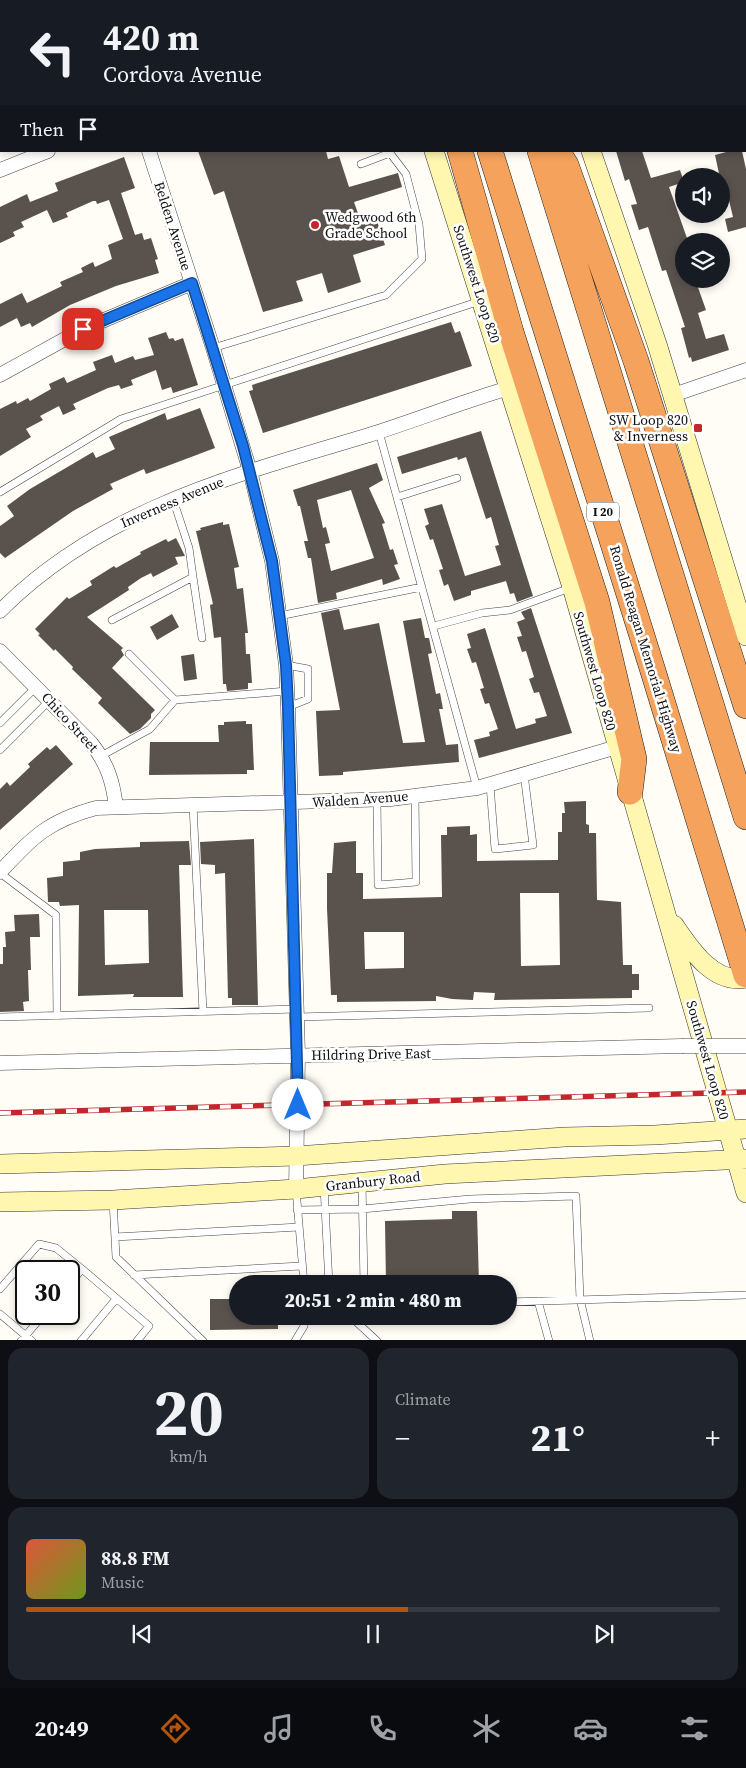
<!DOCTYPE html>
<html lang="en">
<head>
<meta charset="utf-8">
<style>
	:root { --surface:#171b24; --page:#20242c; --text:#f1f3f6; --muted:#9ea1a6; --line:#363941; --accent:#b45309 }
	body { margin:0; font-family:"Source Serif 4",serif; background:var(--page); color:var(--text); height:100vh; display:flex; flex-direction:column; font-size:19px; white-space:nowrap }
	* { box-sizing:border-box; margin:0 }
	p { font-size:16px; color:var(--muted) }
	.icon { flex:none; width:28px; height:28px; fill:none; stroke:currentColor; stroke-width:2; stroke-linecap:round; stroke-linejoin:round }
	.map { position:relative; height:1340px; overflow:hidden }
	.drawer { display:flex; flex-direction:column; gap:8px; padding:8px; background:#0d0f14; flex:1 }
	.drawer>* { flex:none }
	.hud { position:absolute; left:0px; top:0px; width:746px; height:152px; box-shadow:0 2px 8px #0003; background:#171b24; color:var(--text); overflow:hidden }
	.buttons { position:absolute; left:675px; top:168px; display:grid; gap:10px }
	.buttons a { display:grid; place-items:center; width:55px; height:55px; border-radius:50%; background:var(--surface); box-shadow:0 2px 8px #0003; font-size:25px }
	.speed { position:absolute; left:15px; top:1260px; display:flex; gap:10px; font-size:25px; font-weight:700; text-align:center }
	.speed>* { display:grid; place-content:center; width:65px; height:65px; border-radius:50%; background:var(--surface); box-shadow:0 2px 8px #0003; line-height:1 }
	.speed .limit { border:2px solid #111; border-radius:8px; background:#fff; color:#111 }
	.pin { position:absolute; display:grid; place-items:center; width:42px; height:42px; color:#fff; margin:-21px; border-radius:10px; box-shadow:0 2px 8px #0006 }
	.me { position:absolute; width:55px; margin:-28px; rotate:0deg; stroke-linejoin:round; filter:drop-shadow(0 0 4px #0008) }
	.turn { display:flex; align-items:center; gap:18px; height:105px; padding:0 20px; font-size:22px }
	.turn .icon { width:65px; height:65px; stroke-width:2.5 }
	.turn b { display:block; font-size:35px; line-height:42px }
	.then { display:flex; align-items:center; height:48px; padding:0 20px; background:#0003; gap:10px; font-size:19px }
	.big { font-size:38px; font-weight:800; line-height:1.1 }
	.drawer .card { flex:1; display:flex; flex-direction:column; justify-content:center; gap:8px; min-width:0; padding:0 18px; border-radius:15px; background:var(--page) }
	.drawer .dial { align-items:center; gap:0 }
	.dial b { font-size:65px; line-height:1 }
	.song { display:flex; align-items:center; gap:15px }
	.cover { width:60px; height:60px; border-radius:8px; background:linear-gradient(135deg,hsl(10 70% 55%),hsl(80 70% 35%)) }
	.played { height:5px; border-radius:2px; background:linear-gradient(90deg,var(--accent) 55%,var(--line) 55%) }
	.keys { display:flex; justify-content:space-around; direction:ltr }
	.heat { display:flex; justify-content:space-between; align-items:center; font-size:28px; direction:ltr }
	.drawer .tiles { flex:1; display:grid; gap:8px; grid-template-columns:1fr 1fr }
	.card:last-child { grid-column:span 2 }
	.trip { position:absolute; left:229px; top:1275px; width:288px; height:50px; border-radius:25px; background:var(--surface); box-shadow:0 2px 8px #0003; font-weight:800; line-height:50px; text-align:center }
	.tabs { display:flex; height:80px; justify-content:space-around; align-items:center; background:#090b0e; color:var(--muted) }
	.tabs .icon { width:35px; height:35px }
	.tabs .current { color:var(--accent) }
	.tabs b { font-size:22px; color:var(--text) }
	.map>svg:first-child { display:block }
	.building { fill:#5a524d; fill-rule:evenodd }
	.lines { fill:none; stroke-linecap:round; stroke-linejoin:round }
	.service-casing { stroke:#444; stroke-width:8 }
	.minor-casing { stroke:#444; stroke-width:15 }
	.secondary-casing { stroke:#333; stroke-width:20 }
	.motorway-casing { stroke:#222; stroke-width:26 }
	.service { stroke:#fff; stroke-width:7 }
	.minor { stroke:#fff; stroke-width:14 }
	.secondary { stroke:#fff6b0; stroke-width:19 }
	.motorway { stroke:#f5a25d; stroke-width:25 }
	.rail-casing { stroke:#c4262e; stroke-width:5.5 }
	.rail { stroke:#fff; stroke-width:4; stroke-dasharray:11; stroke-linecap:butt }
	.minor-bridge-casing { stroke:#444; stroke-width:15; stroke-linecap:butt }
	.minor-bridge { stroke:#fff; stroke-width:14 }
	.route-casing { stroke:#114b97; stroke-width:12 }
	.route { stroke:#1a73e8; stroke-width:9 }
	.poi-dot { fill:#c4262e; stroke:#fff; stroke-width:2 }
	.labels { text-anchor:middle; dominant-baseline:central; stroke-width:5; stroke-linejoin:round; paint-order:stroke }
	.shield { fill:#fff; stroke:#585858; stroke-width:1 }
	.shield-label { font-size:12px; font-weight:bold; fill:#111 }
	.poi-label { font-size:14px; fill:#111; stroke:#fff; text-anchor:start }
	.street-label { font-size:14px; fill:#111; stroke:#fff }
</style>
</head>
<body>
<div class="map">
<svg width="746" height="1341" viewBox="0 0 746 1341">
	<rect width="100%" height="100%" fill="#fffdf5"/>
	<path class="building" d="M198,151H326L328,159L339,156L349,187L398,173L402,187L354,202L361,222L364,221L365,225L377,221L385,245L353,255L361,282L328,293L322,273L296,281L303,301L263,312L224,191L214,195Z
		M616,151H642L651,178L680,170L684,182L669,187L688,241H684V247L680,248L684,261V279H695L706,310L698,313L706,339L724,334L729,350L692,362L691,357L689,358L681,328L685,327L666,270L662,271L648,227L639,230L631,205L637,204L629,179L625,181Z
		M730,151H742L746,169V227L728,232L725,219L733,217L728,196L724,197L715,155Z
		M124,157L135,188L121,193L135,235L142,233L144,240L151,238L158,259L155,260L159,273L116,286L70,305L32,327L30,323L21,327L17,318L0,327V304L22,293L27,303L62,286L60,282L83,272L81,268L93,262L95,267L112,259L108,245L123,239L109,200L97,204L96,201H93L66,213L68,217L53,223L47,210L21,222L24,227L13,232L15,236L0,243V207L27,194L30,202L58,191L55,183Z
		M451,322L455,333L460,331L472,366L263,433L249,391L253,390L252,385Z
		M166,332L169,339L173,338L175,341L183,338L198,385L173,393L171,387L162,390L156,370L131,380L133,385L121,389L119,385L108,388L73,404L76,409L63,415L59,406L40,416L43,420L26,429L31,437L0,456V409L16,401L17,404L28,398L30,401L51,389L49,384L64,377L67,383L96,370L93,362L112,355L115,363L133,356L135,360L154,355L148,338Z
		M200,408L215,448L146,474L144,469L110,484L113,489L73,511L5,558L0,553V526L14,516L7,506L30,489L93,452L96,458L115,449L109,437L165,413L167,420Z
		M481,431L533,596L517,602L514,593L510,594L506,581L471,591V595L454,601L448,584L444,586L439,570L443,569L433,539L430,540L425,526L429,524L424,509L442,504L465,576L501,565L495,546L499,545L491,517L486,519L466,457L458,460L457,457L402,474L397,457Z
		M377,463L383,480L369,488L385,523L382,524L390,550L393,549L398,564L394,565L400,579L383,585L382,579L336,593L337,599L318,603L311,558H308L304,541H308L300,506H298L293,490ZM351,490L374,558L331,571L325,544L330,543L326,527L323,528L317,500Z
		M223,522V525L229,524L239,567L234,568L237,589L243,588L248,633H245L246,654H250L252,683H248V689L227,691L226,684H223L221,637L214,638L210,605L213,604L196,531L201,530L200,528Z
		M176,538L185,556L175,557L178,564L153,577L151,573L141,578L128,587L129,590L87,617L123,648L121,650L124,655L112,668L155,710L151,714V718L140,729L130,734L98,703L102,698L72,669L73,667L55,649L54,651L38,635L40,634L35,629L67,597L69,599L92,585L90,581L114,566L116,568L141,554L140,552L166,539L168,542Z
		M531,608L572,733L479,758L474,740L490,736L489,732L498,729L489,703L485,704L480,689L484,688L476,662L472,663L467,649L471,648L467,634L485,628L516,729L536,723L535,719L547,716L539,692L534,693L529,679L534,677L526,651L522,652L517,637L522,636L517,622L525,619L521,612Z
		M339,609L344,630L379,623L403,743L425,742L403,621L421,618L425,638H429L432,653L428,654L436,694L440,693L443,709H439L446,745L458,744L459,762L343,772V775L319,776L316,711L340,710L321,613Z
		M172,614L179,627L157,640L150,627Z
		M194,654L197,679L184,681L181,656Z
		M246,721V724H252L254,770H247V774L149,775L150,742H219L218,725H224V722Z
		M56,745L73,764L0,830V789L7,782L10,786L30,767L28,764L47,747L50,750Z
		M586,801V824L589,825V833H596L597,900L621,902L623,965H632V974H639V990H632V998L494,1000L495,993L474,992L473,1000L452,999L436,996V1001L337,1002V995H331L327,908V873H332L334,843L356,841V873H363V899L442,897L441,835H447V827L470,826V835L477,834V861L558,860V832H562V813H565L564,802ZM520,893H559L560,965L521,966ZM364,932H404V968L365,969Z
		M254,839L258,1005H232V998H228L225,873L215,874V865L201,864L200,842Z
		M189,841L191,865H179L183,997H133L134,994L78,996L79,905L60,906L59,902H48L47,878L63,876V862L80,860V852L95,849L140,847V842ZM104,910H148L149,963L105,965Z
		M39,914L40,937H30L31,970H28L29,1001L23,1002L24,1011L0,1012V964H3V947H6L5,932L15,931L14,915Z
		M452,1211H477L479,1284H386L385,1221L452,1219Z
		M210,1299H238V1316H278V1329L210,1330Z"/>
	<g class="lines">
		<g class="service-casing">
			<path id="service" d="M213,348L386,295L422,259L419,224L406,174L390,153L361,164
				M379,432L477,788
				M0,492L121,419L480,301
				M397,497L457,478
				M193,577L202,638
				M279,616L422,587
				M112,620L193,577L189,548L173,499
				M434,626L482,613L510,610L570,588
				M129,654L175,700
				M286,665L308,669V699L288,707
				M0,723L36,687
				M0,750L50,700
				M101,756L150,729L175,700L287,691
				M490,785L495,849L533,845L524,774
				M377,800L378,885L416,882L415,796
				M193,805L203,1012
				M0,873L56,915L57,1016
				M0,1017L296,1009
				M297,1017L649,1008
				M362,1182L364,1284
				M324,1186L329,1284
				M296,1189L304,1284
				M113,1200L116,1257L203,1341
				M297,1210L362,1209L470,1199L576,1196L580,1299L590,1341
				M115,1237L299,1227
				M134,1275L301,1266
				M69,1285L82,1269L149,1326L137,1341
				M0,1289L39,1244L56,1248L82,1269
				M538,1301L549,1341
				M508,1302L746,1295
				M0,1314L32,1341
				M350,1316L377,1341
				M21,1341L44,1314
				M81,1341L116,1299
				M295,1341L304,1326L306,1316"/>
		</g>
		<g class="minor-casing">
			<path id="minor" d="M102,0L103,1
				M149,151L213,348L250,471L272,561L286,665L288,707L298,1055L296,1189
				M0,170L48,151
				M0,375L83,329L192,283
				M673,395L746,370
				M0,611C101,509 236,475 369,435C416,420 462,402 509,388
				M0,651L91,743C107,763 113,781 116,807
				M0,872C34,836 48,821 96,808L391,799L477,788L617,747
				M0,1063L682,1046"/>
		</g>
		<g class="secondary-casing">
			<path id="secondary" d="M385,0V1
				M544,0V1
				M434,151L572,587L746,1193
				M591,151L657,344L746,636
				M674,925C689,947 713,985 746,978
				M0,1164L296,1156L565,1137L655,1135L746,1129
				M0,1202L113,1200L296,1189L445,1174L746,1159"/>
		</g>
		<g class="motorway-casing">
			<path id="motorway" d="M442,0V1
				M494,0V1
				M460,151L511,332L597,602L634,759L630,792
				M490,151L653,671L746,975
				M540,151L746,817
				M557,151L566,165L636,361L746,706"/>
		</g>
		<use href="#service" class="service"/>
		<use href="#minor" class="minor"/>
		<use href="#secondary" class="secondary"/>
		<use href="#motorway" class="motorway"/>
		<g class="rail-casing">
			<path id="rail" d="M0,1113L746,1092"/>
		</g>
		<use href="#rail" class="rail"/>
		<g class="minor-bridge-casing">
			<path id="minor-bridge" d="M682,1046H746"/>
		</g>
		<use href="#minor-bridge" class="minor-bridge"/>
	</g>
	<g class="lines">
		<g class="route-casing">
			<path id="route" d="M83,329L192,283L243,446L272,561L286,665L288,707L298,1105"/>
		</g>
		<use href="#route" class="route"/>
	</g>
	<g class="poi-dot">
		<circle cx="315" cy="225" r="5"/>
		<rect x="693" y="423" width="10" height="10" rx="2.5"/>
	</g>
	<g class="labels">
		<rect class="shield" x="587" y="502.5" width="32" height="19" rx="4"/>
		<g class="shield-label">
			<text x="603" y="512">I 20</text>
		</g>
		<g class="poi-label">
			<text x="325" y="217">Wedgwood 6th<tspan x="325" dy="16">Grade School</tspan></text>
			<text x="688" y="420" text-anchor="end">SW Loop 820<tspan x="688" dy="16">&amp; Inverness</tspan></text>
		</g>
		<g class="street-label">
			<text transform="translate(173 226) rotate(72)">Belden Avenue</text>
			<text transform="translate(477 284) rotate(72)">Southwest Loop 820</text>
			<text transform="translate(172 502) rotate(-23)">Inverness Avenue</text>
			<text transform="translate(646 649) rotate(73)">Ronald Reagan Memorial Highway</text>
			<text transform="translate(595 671) rotate(74)">Southwest Loop 820</text>
			<text transform="translate(70 722) rotate(47)">Chico Street</text>
			<text transform="translate(360 799) rotate(-4)">Walden Avenue</text>
			<text transform="translate(371 1054) rotate(-1)">Hildring Drive East</text>
			<text transform="translate(708 1060) rotate(74)">Southwest Loop 820</text>
			<text transform="translate(373 1181) rotate(-6)">Granbury Road</text>
		</g>
	</g>
</svg>
<div class="buttons">
<a><svg class="icon" aria-label="sound" viewBox="0 0 24 24"><path d="M4 9h4l5-4v14l-5-4H4zM17 9q2 3 0 6"/></svg></a>
<a><svg class="icon" aria-label="layers" viewBox="0 0 24 24"><path d="M12 4l9 5-9 5-9-5zM3 14l9 5 9-5"/></svg></a>
</div>
<div class="speed"><div class="limit">30</div></div>
<div class="pin" style="left:83px;top:329px;background:#d93025"><svg class="icon" aria-label="arrive" viewBox="0 0 24 24"><path d="M6 21V4h12l-3 4 3 4H6"/></svg></div>
<svg class="me" style="left:298px;top:1105px" viewBox="-20 -20 40 40"><circle r="19" fill="#fff"/><path d="M0-13L10 11 0 6-10 11z" fill="#1a73e8"/></svg>
<div class="trip">20:51 · 2 min · 480 m</div>
<div class="hud">
<div class="turn"><svg class="icon" aria-label="left" viewBox="0 0 24 24"><path d="M17 20v-9H6M10 6l-5 5 5 5"/></svg><div><b>420 m</b>Cordova Avenue</div></div>
<div class="then">Then<svg class="icon" aria-label="arrive" viewBox="0 0 24 24"><path d="M6 21V4h12l-3 4 3 4H6"/></svg></div>
</div>
</div>
<section class="drawer">
<div class="tiles">
<div class="card dial"><b>20</b><p>km/h</p></div>
<div class="card"><p>Climate</p>
<div class="heat"><a>−</a><b class="big">21°</b><a>+</a></div>
</div>
<div class="card">
<div class="song"><i class="cover"></i><div><b>88.8 FM</b><p>Music</p></div></div>
<div class="played"></div>
<div class="keys"><svg class="icon" aria-label="previous" viewBox="0 0 24 24"><path d="M18 5L8 12l10 7zM5 5v14"/></svg><svg class="icon" aria-label="pause" viewBox="0 0 24 24"><path d="M8 5v14M16 5v14"/></svg><svg class="icon" aria-label="next" viewBox="0 0 24 24"><path d="M6 5l10 7-10 7zM19 5v14"/></svg></div>
</div>
</div>
</section>
<nav class="tabs">
<b>20:49</b>
<svg class="icon current" aria-label="directions" viewBox="0 0 24 24"><path d="M12 3l9 9-9 9-9-9zM9 14v-3h6M13 9l2 2-2 2"/></svg>
<svg class="icon" aria-label="music" viewBox="0 0 24 24"><path d="M9 18V5l10-2v13"/><circle cx="6" cy="18" r="3"/><circle cx="16" cy="16" r="3"/></svg>
<svg class="icon" aria-label="phone" viewBox="0 0 24 24"><path d="M5 4h4l2 5-3 2q2 4 5 5l2-3 5 2v4C11 20 4 13 5 4z"/></svg>
<svg class="icon" aria-label="climate" viewBox="0 0 24 24"><path d="M12 3v18M4 7l16 10M4 17L20 7"/></svg>
<svg class="icon" aria-label="car" viewBox="0 0 24 24"><path d="M5 17H2v-5l4-1 3-4h7l3 4 3 1v5h-3M9 17h6M6 11h13"/><circle cx="7" cy="17" r="2"/><circle cx="17" cy="17" r="2"/></svg>
<svg class="icon" aria-label="filters" viewBox="0 0 24 24"><path d="M4 7h16M4 17h16"/><circle cx="9" cy="7" r="2"/><circle cx="15" cy="17" r="2"/></svg>
</nav>
</body>
</html>
